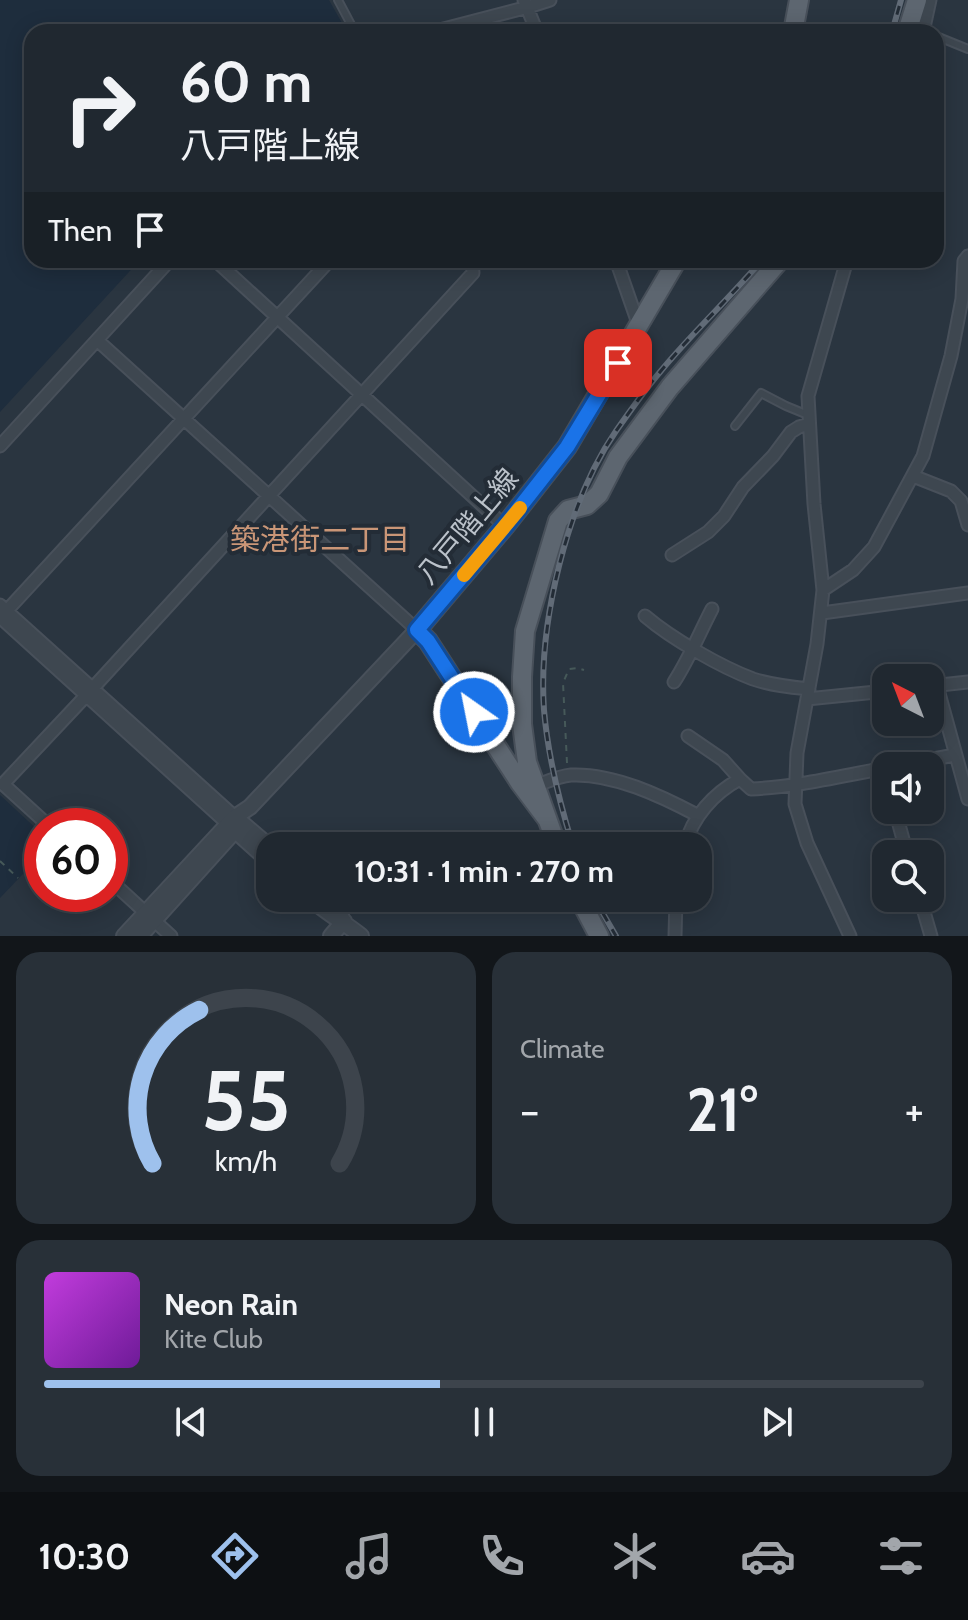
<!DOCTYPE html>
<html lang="en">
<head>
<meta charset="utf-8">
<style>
	:root { --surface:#202830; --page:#283038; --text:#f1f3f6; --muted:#a2a6ab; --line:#3d444c; --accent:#9ec1ed }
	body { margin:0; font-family:Cabin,"Noto Sans JP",sans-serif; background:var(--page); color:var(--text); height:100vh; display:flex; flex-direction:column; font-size:30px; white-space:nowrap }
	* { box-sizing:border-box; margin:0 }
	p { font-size:26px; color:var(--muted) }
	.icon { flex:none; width:44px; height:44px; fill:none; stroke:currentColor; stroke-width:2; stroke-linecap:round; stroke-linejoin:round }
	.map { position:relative; height:936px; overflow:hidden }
	.drawer { display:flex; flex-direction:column; gap:16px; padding:16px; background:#12161a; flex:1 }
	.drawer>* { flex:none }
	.guide { position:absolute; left:24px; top:24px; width:920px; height:244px; border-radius:24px; box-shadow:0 4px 20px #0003,0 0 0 2px var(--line); background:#202830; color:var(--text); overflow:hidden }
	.needle { width:52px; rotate:318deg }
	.controls { position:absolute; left:872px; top:664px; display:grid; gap:16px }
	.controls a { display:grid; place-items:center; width:72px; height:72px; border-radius:16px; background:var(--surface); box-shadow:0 4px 20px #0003,0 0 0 2px var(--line); font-size:40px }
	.speed { position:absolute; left:24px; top:808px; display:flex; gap:16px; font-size:40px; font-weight:700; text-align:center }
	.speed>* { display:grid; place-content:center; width:104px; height:104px; border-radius:50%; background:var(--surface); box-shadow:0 4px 20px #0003,0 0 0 2px var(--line); line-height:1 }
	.speed .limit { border:12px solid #d22; background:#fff; color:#111 }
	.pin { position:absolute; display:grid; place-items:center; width:68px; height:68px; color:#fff; margin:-34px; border-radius:16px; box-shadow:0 4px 12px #0006 }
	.me { position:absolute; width:88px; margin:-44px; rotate:327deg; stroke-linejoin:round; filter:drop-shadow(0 0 6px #0008) }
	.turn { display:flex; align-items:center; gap:28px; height:168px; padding:0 24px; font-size:36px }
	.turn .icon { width:104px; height:104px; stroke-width:2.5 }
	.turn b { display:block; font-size:56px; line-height:68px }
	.then { display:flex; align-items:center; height:76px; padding:0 24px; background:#0003; gap:16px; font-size:30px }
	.big { font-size:60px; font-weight:800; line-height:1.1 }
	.drawer .card { flex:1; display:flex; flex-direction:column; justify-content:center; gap:12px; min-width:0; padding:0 28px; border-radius:24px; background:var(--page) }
	.drawer .dial { align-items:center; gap:0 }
	.dial svg { height:208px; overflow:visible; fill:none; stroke:var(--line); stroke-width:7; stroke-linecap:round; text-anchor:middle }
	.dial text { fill:var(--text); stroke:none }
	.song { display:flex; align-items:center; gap:24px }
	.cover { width:96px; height:96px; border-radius:12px; background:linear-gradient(135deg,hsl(290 70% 55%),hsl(280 70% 35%)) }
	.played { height:8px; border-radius:4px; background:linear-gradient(90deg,var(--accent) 45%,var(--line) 45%) }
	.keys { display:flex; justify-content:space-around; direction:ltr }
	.heat { display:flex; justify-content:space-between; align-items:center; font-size:44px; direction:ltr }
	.drawer .tiles { flex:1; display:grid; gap:16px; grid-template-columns:1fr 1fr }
	.card:last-child { grid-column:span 2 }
	.trip { position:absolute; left:256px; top:832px; width:456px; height:80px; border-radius:24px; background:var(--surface); box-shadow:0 4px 20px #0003,0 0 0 2px var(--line); font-weight:800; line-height:80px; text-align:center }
	.dock { display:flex; height:128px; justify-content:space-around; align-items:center; background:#0d1013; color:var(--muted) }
	.dock .icon { width:56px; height:56px }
	.dock .active { color:var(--accent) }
	.dock b { font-size:36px; color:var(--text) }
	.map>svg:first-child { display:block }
	.water { fill:#1e2d3d }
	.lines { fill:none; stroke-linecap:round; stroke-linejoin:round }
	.service-casing { stroke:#48505a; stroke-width:10 }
	.minor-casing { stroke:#48505a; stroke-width:15 }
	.tertiary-casing { stroke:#48505a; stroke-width:18 }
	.primary-casing { stroke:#48505a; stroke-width:22 }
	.path { stroke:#465959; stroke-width:2; stroke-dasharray:6 6; stroke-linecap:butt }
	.service { stroke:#3e4750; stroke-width:6 }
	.minor { stroke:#3e4750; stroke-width:11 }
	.tertiary { stroke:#3e4750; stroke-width:14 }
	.primary { stroke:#5d6670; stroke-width:18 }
	.rail-casing { stroke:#616b77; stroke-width:6 }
	.rail { stroke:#232c36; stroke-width:3; stroke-dasharray:9; stroke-linecap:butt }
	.route-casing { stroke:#114b97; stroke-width:20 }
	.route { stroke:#1a73e8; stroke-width:14 }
	.slow { stroke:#f59e0b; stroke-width:14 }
	.labels { text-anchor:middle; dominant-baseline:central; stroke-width:8; stroke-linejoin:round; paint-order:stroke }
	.street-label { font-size:28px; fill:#bbc2ca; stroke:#232c36 }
	.neighbourhood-label { font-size:30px; fill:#ca9677; stroke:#232c36 }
</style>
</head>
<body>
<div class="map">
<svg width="968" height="936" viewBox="0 0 968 936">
	<rect width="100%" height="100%" fill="#2a3540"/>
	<path class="water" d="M0,0H329L347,32H32V260H140L0,412Z
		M0,795L42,834V854L0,898Z"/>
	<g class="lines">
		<g class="service-casing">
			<path id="service" d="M338,0L355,32
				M936,36L968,49
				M735,426L761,393L786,406L808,415
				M510,899L514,898"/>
		</g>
		<g class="minor-casing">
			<path id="minor" d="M524,0L537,32
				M432,32L528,7L550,0
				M923,32L930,0
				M215,260L505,526
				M616,260L639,326
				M847,260L808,396L814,504L823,590L817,644L797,753L795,804L807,843L850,936
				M97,340L417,630
				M0,446L170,260
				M913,476L951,491L961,501L968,525
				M672,555L708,532L724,516L743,487L773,456L791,432L799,427L809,424
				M823,590L853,570L874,547L923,456L951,356L962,299L964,261L968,256
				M0,605L235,817
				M822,613L968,593
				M645,616C672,639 721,667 753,679C771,685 790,687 809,689
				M0,617L228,824
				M1,617L330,260
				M674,682C689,659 699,634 712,609
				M931,686L968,682
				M937,686L968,799
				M807,699L886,691
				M688,736L723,760L740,779
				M895,766L955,755
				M535,786C546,782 559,776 571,775C613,773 661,796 697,815
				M895,810L907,854
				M49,826L3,784L81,701L473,273L472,260
				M685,846C692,817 714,793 740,779L751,789C796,787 841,776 886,768
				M110,880L171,936
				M920,898L931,936
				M675,936L676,898"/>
		</g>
		<g class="tertiary-casing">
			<path id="tertiary" d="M235,817L270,847
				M229,825L270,862
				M310,898C326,913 344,922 361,936
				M326,898L342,918
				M124,936L228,824L235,817L250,807L417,630
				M140,936L240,825
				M331,936L344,921"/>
		</g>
		<g class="primary-casing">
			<path id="primary" d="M793,32L799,0
				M907,32L917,0
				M547,819L520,783L428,641L417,630L505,526L567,447L677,260
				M557,846L527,762L522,724V677L525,631L558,521L568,510L587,505L599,494L618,457L670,387L780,260
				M579,898L599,936"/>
		</g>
		<path class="path" d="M567,763L563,683L569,669L577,668L584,670
			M0,861L18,878"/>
		<use href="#service" class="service"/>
		<use href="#minor" class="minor"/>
		<use href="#tertiary" class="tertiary"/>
		<use href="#primary" class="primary"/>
		<g class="rail-casing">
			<path id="rail" d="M892,32L901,0
				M573,846C559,801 548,757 544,710C538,623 567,502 616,431C630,411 644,391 660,372C692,333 729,299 762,260
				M594,898L616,936"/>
		</g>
		<use href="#rail" class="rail"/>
	</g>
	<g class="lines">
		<g class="route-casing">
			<path id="route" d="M474,712L428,641L417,630L505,526L567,447L618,363"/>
		</g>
		<use href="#route" class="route"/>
		<path class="slow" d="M464,575L520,508"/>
	</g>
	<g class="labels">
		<g class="street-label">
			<text transform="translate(467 526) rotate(-50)">八戸階上線</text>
		</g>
		<g class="neighbourhood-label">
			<text x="320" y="539">築港街二丁目</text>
		</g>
	</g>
</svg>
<div class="controls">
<a><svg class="needle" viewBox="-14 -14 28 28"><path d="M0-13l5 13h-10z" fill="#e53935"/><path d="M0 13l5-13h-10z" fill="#a2a6ab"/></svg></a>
<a><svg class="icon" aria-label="sound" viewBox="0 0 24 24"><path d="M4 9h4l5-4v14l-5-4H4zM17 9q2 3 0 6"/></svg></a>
<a><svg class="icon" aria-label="search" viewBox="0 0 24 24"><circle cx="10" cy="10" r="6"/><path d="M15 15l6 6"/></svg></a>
</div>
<div class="speed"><div class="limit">60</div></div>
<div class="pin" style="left:618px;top:363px;background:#d93025"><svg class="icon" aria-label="arrive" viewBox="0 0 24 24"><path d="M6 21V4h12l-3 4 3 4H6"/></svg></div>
<svg class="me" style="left:474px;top:712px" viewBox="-20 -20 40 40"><circle r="17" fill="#1a73e8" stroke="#fff" stroke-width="3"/><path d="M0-11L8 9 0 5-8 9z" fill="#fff"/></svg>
<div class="trip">10:31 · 1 min · 270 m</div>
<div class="guide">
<div class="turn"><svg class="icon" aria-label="right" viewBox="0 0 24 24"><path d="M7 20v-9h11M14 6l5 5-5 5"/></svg><div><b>60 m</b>八戸階上線</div></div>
<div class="then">Then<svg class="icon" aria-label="arrive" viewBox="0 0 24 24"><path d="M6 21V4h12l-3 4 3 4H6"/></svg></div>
</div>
</div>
<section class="drawer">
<div class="tiles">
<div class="card dial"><svg viewBox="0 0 100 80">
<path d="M14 69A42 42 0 1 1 86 69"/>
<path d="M14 69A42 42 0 0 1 32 10" stroke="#9ec1ed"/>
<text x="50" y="56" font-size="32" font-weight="700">55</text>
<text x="50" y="72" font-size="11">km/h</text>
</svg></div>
<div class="card"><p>Climate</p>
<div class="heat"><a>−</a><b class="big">21°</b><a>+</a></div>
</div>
<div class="card">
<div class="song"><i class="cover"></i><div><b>Neon Rain</b><p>Kite Club</p></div></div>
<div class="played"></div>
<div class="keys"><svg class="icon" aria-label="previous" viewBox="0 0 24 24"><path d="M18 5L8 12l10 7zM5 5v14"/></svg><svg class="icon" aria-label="pause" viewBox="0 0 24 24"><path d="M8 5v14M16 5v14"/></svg><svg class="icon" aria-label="next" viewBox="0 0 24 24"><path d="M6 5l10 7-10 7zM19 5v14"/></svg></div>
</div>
</div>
</section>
<nav class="dock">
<b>10:30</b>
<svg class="icon active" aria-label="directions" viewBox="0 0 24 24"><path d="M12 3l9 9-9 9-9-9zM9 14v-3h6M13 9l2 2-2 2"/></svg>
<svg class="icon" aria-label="music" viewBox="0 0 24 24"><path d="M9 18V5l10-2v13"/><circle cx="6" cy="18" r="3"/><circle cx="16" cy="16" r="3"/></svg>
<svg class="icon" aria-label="phone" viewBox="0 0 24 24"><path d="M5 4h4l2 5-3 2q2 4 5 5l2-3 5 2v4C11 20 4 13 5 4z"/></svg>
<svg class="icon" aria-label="climate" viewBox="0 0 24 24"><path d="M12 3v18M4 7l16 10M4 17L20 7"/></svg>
<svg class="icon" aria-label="car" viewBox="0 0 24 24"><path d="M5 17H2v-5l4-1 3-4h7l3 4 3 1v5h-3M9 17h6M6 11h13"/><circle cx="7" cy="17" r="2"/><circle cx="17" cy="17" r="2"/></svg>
<svg class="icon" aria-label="filters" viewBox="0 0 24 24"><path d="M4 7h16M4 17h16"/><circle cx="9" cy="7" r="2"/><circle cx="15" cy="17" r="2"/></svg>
</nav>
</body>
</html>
